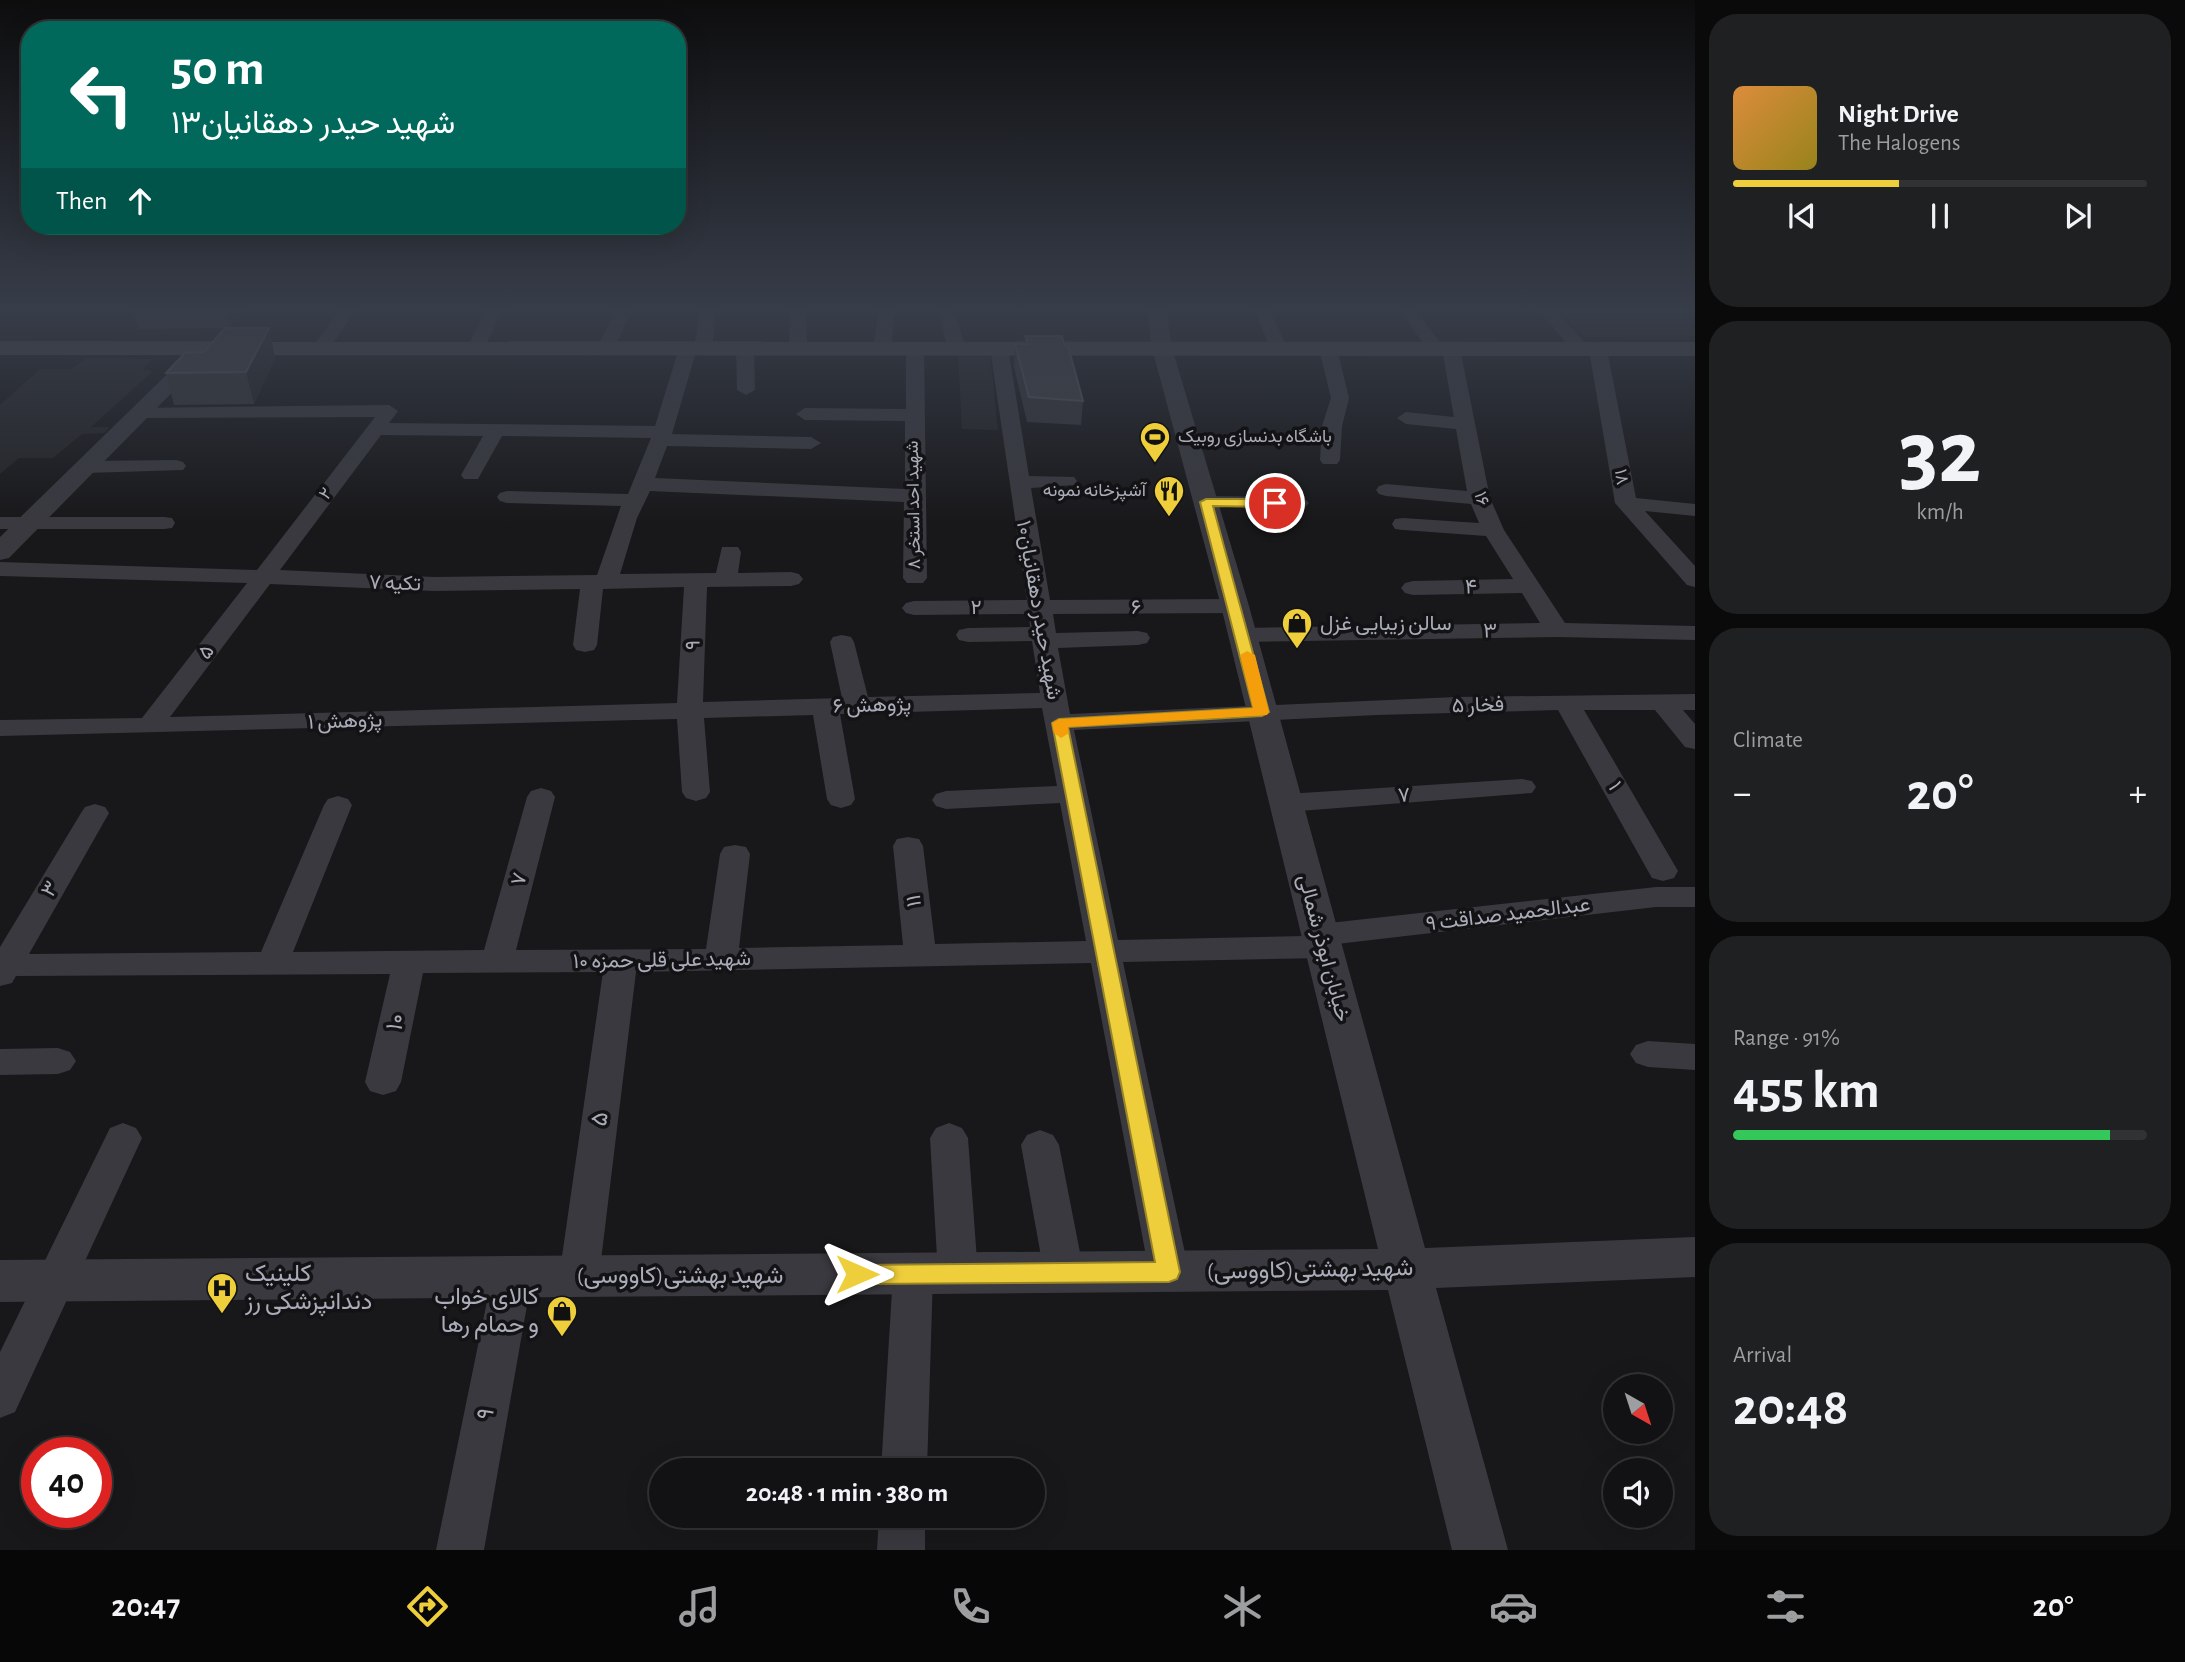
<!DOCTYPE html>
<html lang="en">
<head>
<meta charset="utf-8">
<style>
	:root { --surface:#121214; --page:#1f2022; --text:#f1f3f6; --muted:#9c9ea0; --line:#313234; --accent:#efce3b }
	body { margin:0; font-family:"Alegreya Sans",Vazirmatn,sans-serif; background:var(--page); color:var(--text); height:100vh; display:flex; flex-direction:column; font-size:26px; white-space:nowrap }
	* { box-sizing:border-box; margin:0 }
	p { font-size:23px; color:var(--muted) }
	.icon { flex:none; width:38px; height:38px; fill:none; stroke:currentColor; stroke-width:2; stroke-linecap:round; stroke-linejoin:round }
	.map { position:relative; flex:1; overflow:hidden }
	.drawer { display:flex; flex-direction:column; gap:14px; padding:14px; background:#0a0a0b; width:490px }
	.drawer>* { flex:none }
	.top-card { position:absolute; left:21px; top:21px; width:665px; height:214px; border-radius:28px; box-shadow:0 7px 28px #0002,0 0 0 2px var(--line); background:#00695c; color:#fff; overflow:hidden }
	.needle { width:46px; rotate:141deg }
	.tools { position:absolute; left:1603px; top:1374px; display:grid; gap:14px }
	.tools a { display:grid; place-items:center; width:70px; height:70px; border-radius:50%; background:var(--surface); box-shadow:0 7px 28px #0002,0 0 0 2px var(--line); font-size:35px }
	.speed { position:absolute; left:21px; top:1437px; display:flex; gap:14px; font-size:35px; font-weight:700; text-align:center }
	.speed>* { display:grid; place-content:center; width:91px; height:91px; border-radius:50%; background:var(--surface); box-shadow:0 7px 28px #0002,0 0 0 2px var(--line); line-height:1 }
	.speed .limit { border:10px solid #d22; background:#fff; color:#111 }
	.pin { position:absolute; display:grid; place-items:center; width:60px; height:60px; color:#fff; margin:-30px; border:4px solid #fff; border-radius:50%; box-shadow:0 2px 7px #0007 }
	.me { position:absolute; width:77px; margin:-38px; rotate:90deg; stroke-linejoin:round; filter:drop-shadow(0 0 5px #0008) }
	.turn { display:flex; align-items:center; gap:24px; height:147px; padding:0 35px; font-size:32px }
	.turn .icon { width:91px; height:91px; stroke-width:2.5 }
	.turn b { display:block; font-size:49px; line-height:60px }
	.then { display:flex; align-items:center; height:66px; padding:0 35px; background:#0003; gap:14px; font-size:26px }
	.big { font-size:52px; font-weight:700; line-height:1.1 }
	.drawer .card { flex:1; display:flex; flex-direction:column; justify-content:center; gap:10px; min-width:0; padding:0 24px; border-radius:28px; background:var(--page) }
	.drawer .dial { align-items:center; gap:0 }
	.dial b { font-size:91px; line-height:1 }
	.song { display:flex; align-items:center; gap:21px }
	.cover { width:84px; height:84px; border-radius:10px; background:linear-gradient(135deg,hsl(30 70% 55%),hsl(50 70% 35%)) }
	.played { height:7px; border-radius:4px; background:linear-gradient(90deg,var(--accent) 40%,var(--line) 40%) }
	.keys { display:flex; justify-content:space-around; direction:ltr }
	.heat { display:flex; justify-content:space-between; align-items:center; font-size:38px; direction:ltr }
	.charge { height:10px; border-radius:5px; background:linear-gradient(90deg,#34c759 91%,var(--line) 0) }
	.trip { position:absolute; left:649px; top:1458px; width:396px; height:70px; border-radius:35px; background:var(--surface); box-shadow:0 7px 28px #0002,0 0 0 2px var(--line); font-weight:700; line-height:70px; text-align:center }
	.menu { display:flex; height:112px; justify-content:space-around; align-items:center; background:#070708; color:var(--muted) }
	.menu .icon { width:49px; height:49px }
	.menu .current { color:var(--accent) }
	.menu b { font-size:32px; color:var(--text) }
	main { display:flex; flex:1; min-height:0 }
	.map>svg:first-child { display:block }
	.built { fill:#242427 }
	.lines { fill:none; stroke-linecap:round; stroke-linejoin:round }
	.minor { fill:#39393f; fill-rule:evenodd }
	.tertiary { fill:#39393f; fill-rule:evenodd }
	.secondary { fill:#47484f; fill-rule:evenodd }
	.wall { fill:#343438 }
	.shaded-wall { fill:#232326 }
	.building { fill:#414146; stroke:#515258; stroke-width:2 }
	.route { fill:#efce3b; stroke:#9b8626; stroke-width:2 }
	.slow { fill:#f59e0b }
	.labels { text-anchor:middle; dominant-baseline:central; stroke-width:7; stroke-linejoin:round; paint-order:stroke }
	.far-poi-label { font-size:18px; fill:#aaadb9; stroke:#131315; text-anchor:start }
	.far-street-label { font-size:18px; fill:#aaadb9; stroke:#131315 }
	.street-label { font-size:21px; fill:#aaadb9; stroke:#131315 }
	.poi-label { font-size:21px; fill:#aaadb9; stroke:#131315; text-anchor:start }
	.near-street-label { font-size:24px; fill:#aaadb9; stroke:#131315 }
	.near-poi-label { font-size:24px; fill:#aaadb9; stroke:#131315; text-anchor:start }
</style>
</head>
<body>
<main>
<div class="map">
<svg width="1695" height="1550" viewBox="0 0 1695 1550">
	<rect width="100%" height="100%" fill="#18181a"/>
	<path class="built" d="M1556,307H1695V336L1585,337Z
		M958,355H990L998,430L962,429Z
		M87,358L153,359L142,369L153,371L91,427H110L104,433L82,434L53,458H19L0,474V405L40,369H71Z"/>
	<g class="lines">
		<path class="minor" d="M342,307H358L331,346H319L316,342Z
			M488,307H504L485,346H473L470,342Z
			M617,307H633L615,346H603L600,342Z
			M700,307H716L713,342L704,347L695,342Z
			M790,307H806L807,342L804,346H792L789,342Z
			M879,307H895L892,342L883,347L874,342Z
			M1253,307H1269L1284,341L1281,345H1269Z
			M1397,307H1413L1440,342L1437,346H1425Z
			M1536,307H1553L1581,338L1584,342L1581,346H1569Z
			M947,308L955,313L964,342L961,346H949L946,342L939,313Z
			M688,343L697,348L672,434L811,437L821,443L811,449L667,446L655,478L905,489V421L805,420L796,414L805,408L906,409V348L915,343L924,348L927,578L923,583H907L903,578L904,502L650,491L637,518L620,574L716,573L722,547H738L741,552L738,573L791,572L799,574L803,579L799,584L791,586L707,587L703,702L842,698L830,642L833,637L842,635L851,637L854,642L868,697L1040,693L1032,641L968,642L959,640L956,635L959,630L968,628L1030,627L1029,614L914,615L906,613L902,608L906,603L914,601L1027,600L990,348L999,343L1008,348L1029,476L1074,477L1077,481L1074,485L1031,488L1050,600L1235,599L1243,601L1247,606L1243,611L1235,613L1053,614L1056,633L1138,631L1147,633L1150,638L1147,643L1138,645L1058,648L1070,714L1456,697L1695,694V710H1683L1695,724V749L1685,747L1655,710H1584L1678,871L1674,878L1663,881L1652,878L1648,871L1558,710L1377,715L1074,730L1118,940L1305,936L1309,927L1320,924L1656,887H1695V907H1656L1337,944L1339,947L1334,955L1323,958L1123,962L1189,1272L1183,1284L1169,1289L1155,1284L1149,1272L1091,963L636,972L599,1277L593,1289L579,1294L565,1289L559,1277L603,972L423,973L401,1082L396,1091L383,1095L370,1091L365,1082L390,974L16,976L12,983L0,986V947L81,813L85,807L95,804L105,807L109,813L29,954L261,952L324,805L328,799L338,796L348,799L352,805L293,952L484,950L527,797L531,791L541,788L551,791L555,797L516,950L706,949L720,854L724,847L735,845L746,847L750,854L739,948L903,945L893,846L897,839L908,837L919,839L923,846L935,944L1086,941L1060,803L946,809L936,806L932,800L936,794L946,791L1057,786L1042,708L840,714L855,799L851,805L841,808L831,805L827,799L813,715L704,718L710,792L706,798L696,801L686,798L682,792L677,719L0,736V720L142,718L247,583L0,576V562L257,570L375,417L141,418L132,412L134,408L389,405L398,411L389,423L655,426L679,348ZM381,435L483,436L461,475L464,479H478L502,436L651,438L628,494L507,491L500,493L497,497L500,501L507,503L621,506L597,575L434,577L280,570ZM270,584L434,591L580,589L573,645L576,650L585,652L594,650L597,645L603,589L684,587L677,703L170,717Z
			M745,343L754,348L755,390L746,395L737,390L736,348Z
			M1328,344L1337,349L1349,398L1342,426L1340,460L1337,464H1323L1320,460L1322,426L1331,398L1319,349Z
			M1451,344L1460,349L1490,498L1504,530L1565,623L1695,626V640L1557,637L1242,642L1233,640L1230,635L1233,630L1242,628L1540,623L1522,593L1413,595L1405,593L1401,588L1405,583L1413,581L1513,579L1486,536L1403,530L1395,529L1392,524L1395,519L1403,518L1479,523L1471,504L1386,496L1379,494L1376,490L1379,486L1386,484L1467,491L1456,429L1406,424L1397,418L1406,412L1454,417L1442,349Z
			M1598,345L1607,350L1636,498L1695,504V516L1645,511L1695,566V587L1687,585L1615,503L1589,350Z
			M176,460L183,462L186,466L183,470L86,473L79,471L76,467L79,463L86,461Z
			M1206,496L1298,497L1305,499L1309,503L1305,507L1298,509L1199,506L1195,502L1199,498Z
			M0,517H164L172,518L175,523L172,528L164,529H0Z
			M1522,779L1532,781L1536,787L1532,793L1286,812L1276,809L1272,803L1276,797L1286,794Z
			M1648,1041L1695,1044V1070L1648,1067L1636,1063L1630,1054L1636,1045Z
			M58,1048L70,1052L76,1061L70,1070L58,1074L0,1075V1049Z
			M123,1123L136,1128L142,1138L15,1412L0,1418V1352L110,1128Z
			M949,1123L962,1128L968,1138L978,1274L972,1286L958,1291L944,1286L938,1274L930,1138L936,1128Z
			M1040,1130L1053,1135L1059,1145L1084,1273L1078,1285L1064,1290L1050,1285L1044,1273L1021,1145L1027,1135Z
			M913,1257L927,1262L933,1274L927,1470H881L893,1274L899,1262Z
			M512,1260L526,1265L532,1277L484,1550H436L492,1277L498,1265Z
			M879,1516H925V1550H877Z"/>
		<path class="tertiary" d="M1146,307H1166L1172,348L1249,606L1425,1248L1695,1237V1277L1436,1288L1508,1550H1452L1388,1290L0,1302V1260L1378,1249L1221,606L1152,348Z
			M201,346L208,348L211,352L208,356L9,558L0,560V537L194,348Z"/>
		<path class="secondary" d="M0,341L1695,342V356L0,355Z"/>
	</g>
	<path class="wall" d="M132,307H252L230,328L138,329Z
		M269,328L275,358L254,404L174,405L166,373L204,352Z
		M1025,336L1083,401L1081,425L1027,422L1014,367L1015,344H1025Z"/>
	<path class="shaded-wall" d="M225,307H252L230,328Z
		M269,328L275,358L254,404L246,372Z"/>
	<path class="building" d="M225,328H269L246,372L166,373L185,353L204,352Z
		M1025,336H1062L1065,346H1068L1083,401L1029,397L1015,344H1028Z"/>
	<linearGradient id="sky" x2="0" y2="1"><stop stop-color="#0d0d0e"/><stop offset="0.59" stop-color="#373d49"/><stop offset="1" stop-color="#373d49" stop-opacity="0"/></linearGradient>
	<rect width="1695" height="524" fill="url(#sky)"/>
	<path class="route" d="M1206,499H1275L1281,503L1275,507L1213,506L1269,712L1262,716L1068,727L1180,1272L1177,1279L1169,1282L857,1284L849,1281L845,1274L849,1267L857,1265L1155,1262L1052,723L1059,719L1253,708L1200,502Z"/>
	<path class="slow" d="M1247,651L1255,655L1269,712L1267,715L1068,727L1069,733L1061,738L1054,733L1052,723L1059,719L1253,708L1240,655Z"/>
	<defs>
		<g id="stadium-pin" transform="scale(1.575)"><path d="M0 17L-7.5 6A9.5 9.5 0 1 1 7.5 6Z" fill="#efce3b" stroke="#131315"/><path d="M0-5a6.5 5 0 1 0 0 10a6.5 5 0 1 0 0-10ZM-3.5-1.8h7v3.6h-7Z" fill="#111"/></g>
		<g id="restaurant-pin" transform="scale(1.575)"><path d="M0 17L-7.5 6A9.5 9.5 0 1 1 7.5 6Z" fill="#efce3b" stroke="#131315"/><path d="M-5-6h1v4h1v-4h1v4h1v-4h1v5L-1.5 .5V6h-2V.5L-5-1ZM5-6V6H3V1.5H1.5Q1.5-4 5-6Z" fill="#111"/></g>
		<g id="shop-pin" transform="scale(1.575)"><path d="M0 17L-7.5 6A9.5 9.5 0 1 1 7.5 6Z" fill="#efce3b" stroke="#131315"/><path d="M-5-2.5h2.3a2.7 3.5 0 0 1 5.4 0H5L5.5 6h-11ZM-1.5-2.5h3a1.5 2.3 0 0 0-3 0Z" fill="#111"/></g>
		<g id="hospital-pin" transform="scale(1.575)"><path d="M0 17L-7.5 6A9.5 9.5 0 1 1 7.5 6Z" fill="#efce3b" stroke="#131315"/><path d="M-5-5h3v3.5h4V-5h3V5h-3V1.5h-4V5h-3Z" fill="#111"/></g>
	</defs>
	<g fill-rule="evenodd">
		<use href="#stadium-pin" x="1155" y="437"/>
		<use href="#restaurant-pin" x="1169" y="491"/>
		<use href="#shop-pin" x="1297" y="623"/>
		<use href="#hospital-pin" x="222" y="1288"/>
		<use href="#shop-pin" x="562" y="1311"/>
	</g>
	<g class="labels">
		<g class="far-poi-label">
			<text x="1178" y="437">باشگاه بدنسازی روبیک</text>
			<text x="1146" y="491" text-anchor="end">آشپزخانه نمونه</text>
		</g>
		<g class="far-street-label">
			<text transform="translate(1621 477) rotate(80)">۱۸</text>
			<text transform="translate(326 494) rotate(-53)">۲</text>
			<text transform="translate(1481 499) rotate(73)">۱۶</text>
			<text transform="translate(914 505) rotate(-91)">شهید احد استخر ۸</text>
		</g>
		<g class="street-label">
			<text transform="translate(395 583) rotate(2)">تکیه ۷</text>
			<text transform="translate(1471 587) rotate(-1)">۴</text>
			<text x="976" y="607">۲</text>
			<text x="1136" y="607">۶</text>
			<text transform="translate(1039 610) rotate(80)">شهید حیدر دهقانیان۱۰</text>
			<text transform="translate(1490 631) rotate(-1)">۳</text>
			<text transform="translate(693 645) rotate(-88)">۹</text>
			<text transform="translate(206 652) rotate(-53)">۵</text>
			<text transform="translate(872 705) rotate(-2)">پژوهش ۶</text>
			<text transform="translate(1478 705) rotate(-2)">فخار ۵</text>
			<text transform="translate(345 721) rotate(-2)">پژوهش ۱</text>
			<text transform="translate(1615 786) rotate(60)">۱</text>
			<text transform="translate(1404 795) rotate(-4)">۷</text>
			<text transform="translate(519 879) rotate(-75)">۷</text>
			<text transform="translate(50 889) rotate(-59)">۳</text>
			<text transform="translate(914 901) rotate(-96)">۱۱</text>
			<text transform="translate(1508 914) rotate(-7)">عبدالحمید صداقت ۹</text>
			<text transform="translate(1324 948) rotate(75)">خیابان ابوذر شمالی</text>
			<text transform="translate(662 960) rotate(-1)">شهید علی قلی حمزه ۱۰</text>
		</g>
		<g class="poi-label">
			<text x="1320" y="623">سالن زیبایی غزل</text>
		</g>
		<g class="near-street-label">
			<text transform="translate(396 1022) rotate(-78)">۱۰</text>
			<text transform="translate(600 1119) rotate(-82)">۵</text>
			<text transform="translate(1310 1270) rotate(-1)">شهید بهشتی(کاووسی)</text>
			<text x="680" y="1276">شهید بهشتی(کاووسی)</text>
			<text transform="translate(486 1414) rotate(-79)">۹</text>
		</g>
		<g class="near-poi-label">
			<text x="245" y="1274">کلینیک<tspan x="245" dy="28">دندانپزشکی رز</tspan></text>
			<text x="539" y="1297" text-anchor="end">کالای خواب<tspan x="539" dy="28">و حمام رها</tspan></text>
		</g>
	</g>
</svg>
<div class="tools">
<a><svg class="needle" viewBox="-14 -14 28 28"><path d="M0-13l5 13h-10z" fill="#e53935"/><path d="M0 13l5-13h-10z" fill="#9c9ea0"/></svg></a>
<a><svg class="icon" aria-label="sound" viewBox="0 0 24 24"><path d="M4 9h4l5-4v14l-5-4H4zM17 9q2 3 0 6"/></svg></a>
</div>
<div class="speed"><div class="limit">40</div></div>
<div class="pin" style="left:1275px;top:503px;background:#d93025"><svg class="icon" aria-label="arrive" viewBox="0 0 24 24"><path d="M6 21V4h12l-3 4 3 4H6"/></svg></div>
<svg class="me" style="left:857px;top:1274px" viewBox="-20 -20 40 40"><path d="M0-17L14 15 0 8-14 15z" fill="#efce3b" stroke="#fff" stroke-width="4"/></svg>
<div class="trip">20:48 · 1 min · 380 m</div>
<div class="top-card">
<div class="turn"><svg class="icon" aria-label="left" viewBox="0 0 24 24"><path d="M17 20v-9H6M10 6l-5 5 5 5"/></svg><div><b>50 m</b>شهید حیدر دهقانیان۱۳</div></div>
<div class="then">Then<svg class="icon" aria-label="ahead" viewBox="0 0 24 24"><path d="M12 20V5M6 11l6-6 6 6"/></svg></div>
</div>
</div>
<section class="drawer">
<div class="card">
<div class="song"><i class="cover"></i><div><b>Night Drive</b><p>The Halogens</p></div></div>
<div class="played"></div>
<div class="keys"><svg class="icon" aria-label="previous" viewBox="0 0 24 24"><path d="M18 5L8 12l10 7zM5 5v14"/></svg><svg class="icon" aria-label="pause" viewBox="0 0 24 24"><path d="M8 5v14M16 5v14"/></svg><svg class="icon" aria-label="next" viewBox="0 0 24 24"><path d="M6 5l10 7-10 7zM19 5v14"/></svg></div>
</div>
<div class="card dial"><b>32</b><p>km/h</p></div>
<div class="card"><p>Climate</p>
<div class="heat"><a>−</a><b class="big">20°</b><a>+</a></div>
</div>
<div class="card"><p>Range · 91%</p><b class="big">455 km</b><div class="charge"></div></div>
<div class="card"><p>Arrival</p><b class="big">20:48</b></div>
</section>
</main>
<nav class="menu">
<b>20:47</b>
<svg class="icon current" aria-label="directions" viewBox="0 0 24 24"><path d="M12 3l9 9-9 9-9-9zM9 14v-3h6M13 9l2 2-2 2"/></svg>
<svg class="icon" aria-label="music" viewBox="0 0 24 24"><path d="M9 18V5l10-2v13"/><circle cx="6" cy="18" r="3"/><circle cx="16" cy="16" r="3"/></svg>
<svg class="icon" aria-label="phone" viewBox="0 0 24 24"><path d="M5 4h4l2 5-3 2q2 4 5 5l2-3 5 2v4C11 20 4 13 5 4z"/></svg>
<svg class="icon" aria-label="climate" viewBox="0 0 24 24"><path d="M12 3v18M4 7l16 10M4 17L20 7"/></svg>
<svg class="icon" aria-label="car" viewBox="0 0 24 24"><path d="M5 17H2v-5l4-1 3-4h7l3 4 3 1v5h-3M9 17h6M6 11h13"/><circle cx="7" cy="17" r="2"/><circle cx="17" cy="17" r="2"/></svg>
<svg class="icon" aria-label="filters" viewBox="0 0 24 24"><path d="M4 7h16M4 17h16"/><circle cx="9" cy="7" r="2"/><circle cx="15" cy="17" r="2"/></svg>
<b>20°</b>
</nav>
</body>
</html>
